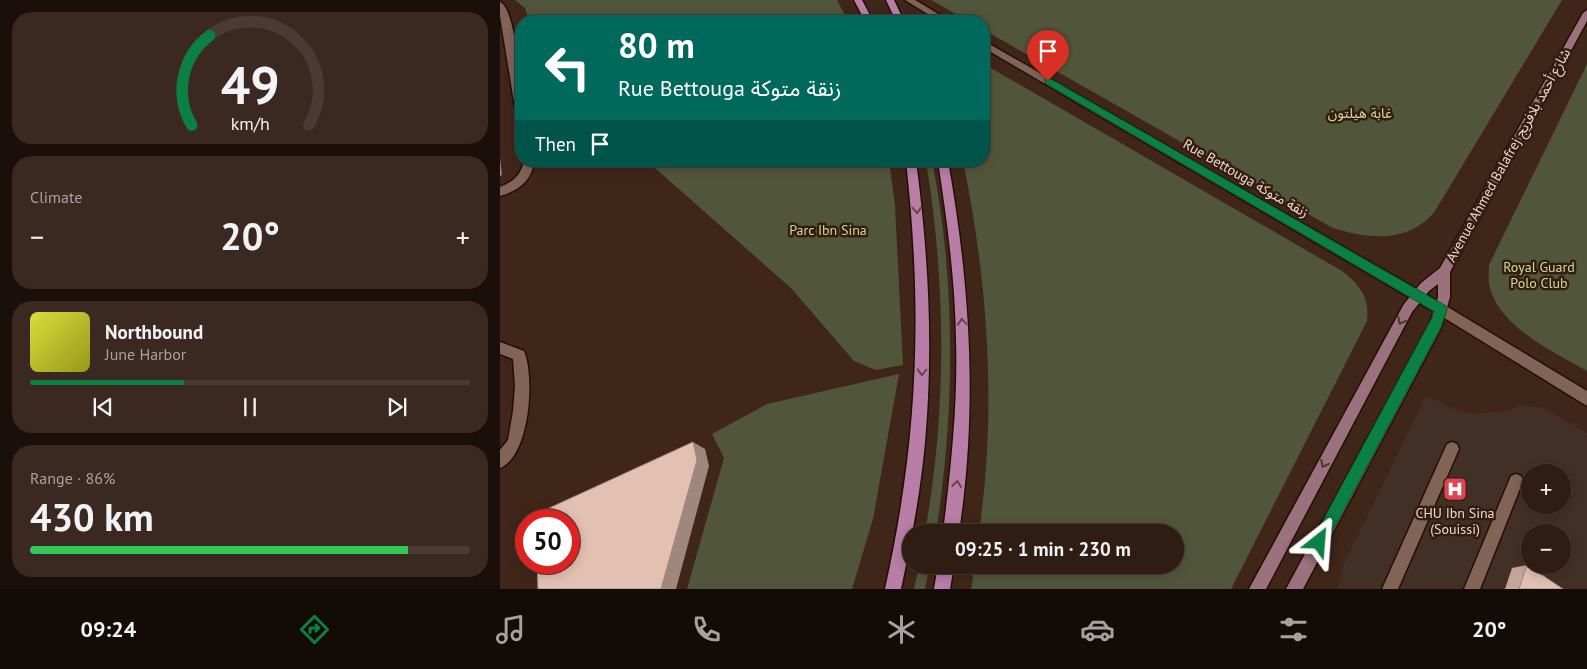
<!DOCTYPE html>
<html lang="en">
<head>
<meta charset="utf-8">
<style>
	:root { --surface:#2f1c13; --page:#3b2921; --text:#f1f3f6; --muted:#a7a1a0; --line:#4a3a33; --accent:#0b8043 }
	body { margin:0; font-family:"PT Sans","Noto Sans Arabic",sans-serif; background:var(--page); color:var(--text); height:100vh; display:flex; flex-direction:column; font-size:19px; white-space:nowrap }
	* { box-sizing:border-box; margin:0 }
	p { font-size:16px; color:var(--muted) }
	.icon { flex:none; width:28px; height:28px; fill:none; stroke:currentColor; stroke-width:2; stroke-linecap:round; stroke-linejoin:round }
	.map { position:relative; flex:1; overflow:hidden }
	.panel { display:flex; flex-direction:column; gap:12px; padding:12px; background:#1a0f0a; width:500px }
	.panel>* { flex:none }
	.guide { position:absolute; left:15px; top:15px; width:475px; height:152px; border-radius:20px; box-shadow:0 2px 12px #0003,0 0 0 1px var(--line); background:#00695c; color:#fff; overflow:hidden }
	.tools { position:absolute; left:1021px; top:464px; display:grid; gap:10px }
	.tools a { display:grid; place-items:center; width:50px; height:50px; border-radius:50%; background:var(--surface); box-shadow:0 2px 12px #0003,0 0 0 1px var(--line); font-size:25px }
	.speed { position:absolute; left:15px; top:509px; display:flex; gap:10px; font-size:25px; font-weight:700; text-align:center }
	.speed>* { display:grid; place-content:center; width:65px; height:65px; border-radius:50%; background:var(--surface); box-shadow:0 2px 12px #0003,0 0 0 1px var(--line); line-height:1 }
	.speed .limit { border:8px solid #d22; background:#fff; color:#111 }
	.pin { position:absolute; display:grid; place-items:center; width:42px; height:42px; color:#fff; margin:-51px -21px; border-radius:50% 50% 50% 0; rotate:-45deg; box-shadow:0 0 5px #0007 }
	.pin .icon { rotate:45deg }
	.me { position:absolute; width:55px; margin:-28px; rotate:28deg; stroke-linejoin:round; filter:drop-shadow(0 0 4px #0008) }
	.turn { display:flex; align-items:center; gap:18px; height:105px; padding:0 20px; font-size:22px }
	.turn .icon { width:65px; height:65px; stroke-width:2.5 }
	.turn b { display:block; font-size:35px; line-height:42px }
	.then { display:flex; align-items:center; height:48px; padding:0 20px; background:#0003; gap:10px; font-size:19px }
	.big { font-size:38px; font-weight:700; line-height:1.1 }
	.panel .tile { flex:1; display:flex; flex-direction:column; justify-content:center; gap:8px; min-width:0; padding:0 18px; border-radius:20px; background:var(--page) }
	.panel .dial { align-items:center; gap:0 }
	.dial svg { height:130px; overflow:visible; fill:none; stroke:var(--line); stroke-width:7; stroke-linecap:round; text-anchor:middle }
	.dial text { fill:var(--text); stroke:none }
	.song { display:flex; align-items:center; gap:15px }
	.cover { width:60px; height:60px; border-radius:8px; background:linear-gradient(135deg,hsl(60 70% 55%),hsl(60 70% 35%)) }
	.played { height:5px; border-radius:2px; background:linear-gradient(90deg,var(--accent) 35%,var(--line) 35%) }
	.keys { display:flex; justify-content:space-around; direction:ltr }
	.heat { display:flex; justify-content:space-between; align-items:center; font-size:28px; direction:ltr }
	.charge { height:8px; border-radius:4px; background:linear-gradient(90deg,#34c759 86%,var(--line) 0) }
	.trip { position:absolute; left:402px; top:524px; width:282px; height:50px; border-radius:25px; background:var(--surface); box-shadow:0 2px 12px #0003,0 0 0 1px var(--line); font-weight:700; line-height:50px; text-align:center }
	.tab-bar { display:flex; height:80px; justify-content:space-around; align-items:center; background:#130b08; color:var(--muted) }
	.tab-bar .icon { width:35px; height:35px }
	.tab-bar .selected { color:var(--accent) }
	.tab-bar b { font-size:22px; color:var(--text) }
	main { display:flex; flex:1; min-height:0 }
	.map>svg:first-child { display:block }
	.medical { fill:#423027; fill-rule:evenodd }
	.green { fill:#51563b }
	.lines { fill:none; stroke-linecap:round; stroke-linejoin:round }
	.service-casing { stroke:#250e04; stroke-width:3 }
	.minor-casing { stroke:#250e04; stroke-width:3 }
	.secondary-casing { stroke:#250e04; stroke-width:3 }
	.primary-casing { stroke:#250e04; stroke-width:3 }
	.service { fill:#816456; fill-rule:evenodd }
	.minor { fill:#816456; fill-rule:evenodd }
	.secondary { fill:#9c717e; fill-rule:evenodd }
	.primary { fill:#b87ea7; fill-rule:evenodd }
	.wall { fill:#c3a699 }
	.shaded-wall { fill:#9f877d }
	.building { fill:#e3c1b2; stroke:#9f877d }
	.oneway { stroke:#69434c }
	.oneway2 { stroke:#533631 }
	.route { fill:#0b8043; stroke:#07532c }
	.labels { text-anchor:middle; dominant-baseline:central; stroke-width:5; stroke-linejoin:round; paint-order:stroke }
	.park-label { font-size:14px; fill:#cfdb98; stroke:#341c10 }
	.street-label { font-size:14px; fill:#ead9d1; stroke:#341c10 }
	.poi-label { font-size:14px; fill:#ead9d1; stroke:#341c10 }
</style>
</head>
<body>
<main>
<section class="panel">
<div class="tile dial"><svg viewBox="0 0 100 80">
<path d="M14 69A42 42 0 1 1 86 69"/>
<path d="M14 69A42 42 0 0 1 25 14" stroke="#0b8043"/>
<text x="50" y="56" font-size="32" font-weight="700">49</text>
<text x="50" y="72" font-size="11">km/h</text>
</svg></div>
<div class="tile"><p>Climate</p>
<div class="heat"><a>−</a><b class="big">20°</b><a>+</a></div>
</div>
<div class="tile">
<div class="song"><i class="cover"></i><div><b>Northbound</b><p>June Harbor</p></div></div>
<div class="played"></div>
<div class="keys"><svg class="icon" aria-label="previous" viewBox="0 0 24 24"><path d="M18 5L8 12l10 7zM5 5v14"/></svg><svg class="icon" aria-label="pause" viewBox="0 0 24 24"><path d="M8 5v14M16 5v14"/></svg><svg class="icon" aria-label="next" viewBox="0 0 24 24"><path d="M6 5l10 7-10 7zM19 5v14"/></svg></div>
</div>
<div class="tile"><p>Range · 86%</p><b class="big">430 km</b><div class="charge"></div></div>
</section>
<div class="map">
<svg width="1087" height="589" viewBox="0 0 1087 589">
	<rect width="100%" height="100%" fill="#3f2619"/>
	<path class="medical" d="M926,396L959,411L976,414L1007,411L1019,405L1044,408L1087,433V589H837L845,561ZM1030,472H1062V505H1030ZM1030,532H1062V565H1030Z"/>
	<path class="green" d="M15,0H337L348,21H29L25,8Z
		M431,0H1062L935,211C910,243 867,240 831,227L484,30V21H468Z
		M484,64L842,271C860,285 870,298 867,321L731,589H471L475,565H676V532H479C497,410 488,282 463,161H484Z
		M1087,64V371C1054,352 997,326 989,284C988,278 989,271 989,265Z
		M147,161H389L395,206L403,365L376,370L354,361L291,288Z
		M426,161H432C456,279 455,414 436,532H425C447,411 446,283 426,161Z
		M399,374L373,519L352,589H187L224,458L212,434L267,404Z
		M419,565H430L425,589H414Z"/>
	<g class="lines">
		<g class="service-casing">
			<path id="service" d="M0,2C17,9 22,100 21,118L16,114L0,16Z
				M24,161H34C32,181 18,191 0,196V187C13,182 21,175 24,161Z
				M952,442L957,444L959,449L898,589H882L947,444Z
				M1016,474L1021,476L1023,481L980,589H964L1011,476Z"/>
		</g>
		<g class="minor-casing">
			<path id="minor" d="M405,0H415L450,21H439Z
				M484,41L946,306L1087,391V406L938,314L484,48Z
				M0,342L24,351C35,377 30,456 0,468V450L8,440L13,411L15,386L13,359L0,354Z"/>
		</g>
		<g class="secondary-casing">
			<path id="secondary" d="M1087,10V21L950,272V297L941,328L803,589H786L930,323L938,297V284L929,291L912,312L766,589H749L904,304L921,283L940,268L1083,13Z"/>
		</g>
		<g class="primary-casing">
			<path id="primary" d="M354,0H362L373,21H365Z
				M386,0H394L404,21H396Z
				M406,161H416C428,251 433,340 426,430C422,485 412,536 401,589H385C418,441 423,312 406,161Z
				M438,161H448C470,284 478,408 459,532H443C451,468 458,403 456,339C455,279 447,220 438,161Z
				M438,565H454L450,589H434Z"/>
		</g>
		<use href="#service" class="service"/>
		<use href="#minor" class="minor"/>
		<use href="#secondary" class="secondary"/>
		<use href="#primary" class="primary"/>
	</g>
	<path class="wall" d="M1027,565L1063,589H1005L1012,568Z"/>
	<path class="shaded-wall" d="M0,158L2,175L0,176Z
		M193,442L205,449L209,466L176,589H161Z"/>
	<path class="building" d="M193,442L197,460L161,589H38L37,562H69V520H34V515Z
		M1027,565L1063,589H1019Z"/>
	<defs><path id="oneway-chevron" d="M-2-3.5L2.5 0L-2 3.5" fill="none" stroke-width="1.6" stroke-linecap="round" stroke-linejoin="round" transform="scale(1.25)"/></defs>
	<g class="oneway">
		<use href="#oneway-chevron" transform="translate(417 210) rotate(86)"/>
		<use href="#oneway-chevron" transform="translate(462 322) rotate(-94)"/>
		<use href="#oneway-chevron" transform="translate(422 372) rotate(92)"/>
		<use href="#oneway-chevron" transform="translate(457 484) rotate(-83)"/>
	</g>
	<g class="oneway2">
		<use href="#oneway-chevron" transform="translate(901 321) rotate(119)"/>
		<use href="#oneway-chevron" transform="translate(824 464) rotate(118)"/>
	</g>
	<path class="route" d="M545,79H551L946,306L947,310L941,327L824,547L819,549L814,547L812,542L814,537L935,312L545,83Z"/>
	<defs>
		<g id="hospital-square" transform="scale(1.25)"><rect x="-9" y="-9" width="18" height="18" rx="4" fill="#e0444e" stroke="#341c10"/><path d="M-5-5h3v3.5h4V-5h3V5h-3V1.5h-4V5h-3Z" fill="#fff"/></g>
	</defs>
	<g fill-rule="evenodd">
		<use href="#hospital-square" x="955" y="489"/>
	</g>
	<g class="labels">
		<g class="park-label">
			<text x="860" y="113">غابة هيلتون</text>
			<text x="328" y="230">Parc Ibn Sina</text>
			<text x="1039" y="267">Royal Guard<tspan x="1039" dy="16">Polo Club</tspan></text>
		</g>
		<g class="street-label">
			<text transform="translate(1008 155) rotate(-61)">Avenue Ahmed Balafrej شارع أحمد بلافريج</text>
			<text transform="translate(746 178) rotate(30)">Rue Bettouga زنقة متوكة</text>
		</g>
		<g class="poi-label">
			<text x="955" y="513">CHU Ibn Sina<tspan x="955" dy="16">(Souissi)</tspan></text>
		</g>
	</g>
</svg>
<div class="tools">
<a>+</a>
<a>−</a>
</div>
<div class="speed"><div class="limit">50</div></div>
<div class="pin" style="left:548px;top:81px;background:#d93025"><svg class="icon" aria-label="arrive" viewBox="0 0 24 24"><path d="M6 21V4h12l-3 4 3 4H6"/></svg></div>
<svg class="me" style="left:819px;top:542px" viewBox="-20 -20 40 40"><path d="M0-17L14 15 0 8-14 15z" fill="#0b8043" stroke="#fff" stroke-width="4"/></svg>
<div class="trip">09:25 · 1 min · 230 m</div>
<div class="guide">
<div class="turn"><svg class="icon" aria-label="left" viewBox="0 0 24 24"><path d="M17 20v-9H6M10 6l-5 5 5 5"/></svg><div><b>80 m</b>Rue Bettouga زنقة متوكة</div></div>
<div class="then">Then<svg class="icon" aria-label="arrive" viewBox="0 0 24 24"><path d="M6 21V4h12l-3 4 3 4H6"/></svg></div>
</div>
</div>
</main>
<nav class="tab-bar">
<b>09:24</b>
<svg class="icon selected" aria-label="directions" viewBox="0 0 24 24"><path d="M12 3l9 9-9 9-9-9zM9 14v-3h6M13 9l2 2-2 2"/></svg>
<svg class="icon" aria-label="music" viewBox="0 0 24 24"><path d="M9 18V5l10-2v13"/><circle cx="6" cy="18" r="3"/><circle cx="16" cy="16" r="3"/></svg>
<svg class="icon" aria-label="phone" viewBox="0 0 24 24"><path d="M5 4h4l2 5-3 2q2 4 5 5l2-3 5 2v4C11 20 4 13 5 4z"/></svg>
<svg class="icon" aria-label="climate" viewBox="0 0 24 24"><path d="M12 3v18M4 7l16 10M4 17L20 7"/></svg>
<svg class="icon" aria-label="car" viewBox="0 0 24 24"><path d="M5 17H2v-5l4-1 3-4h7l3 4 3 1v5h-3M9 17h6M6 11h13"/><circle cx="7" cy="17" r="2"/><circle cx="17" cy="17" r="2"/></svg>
<svg class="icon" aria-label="filters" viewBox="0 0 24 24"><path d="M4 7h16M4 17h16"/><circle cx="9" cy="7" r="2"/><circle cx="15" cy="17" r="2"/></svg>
<b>20°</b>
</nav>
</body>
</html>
